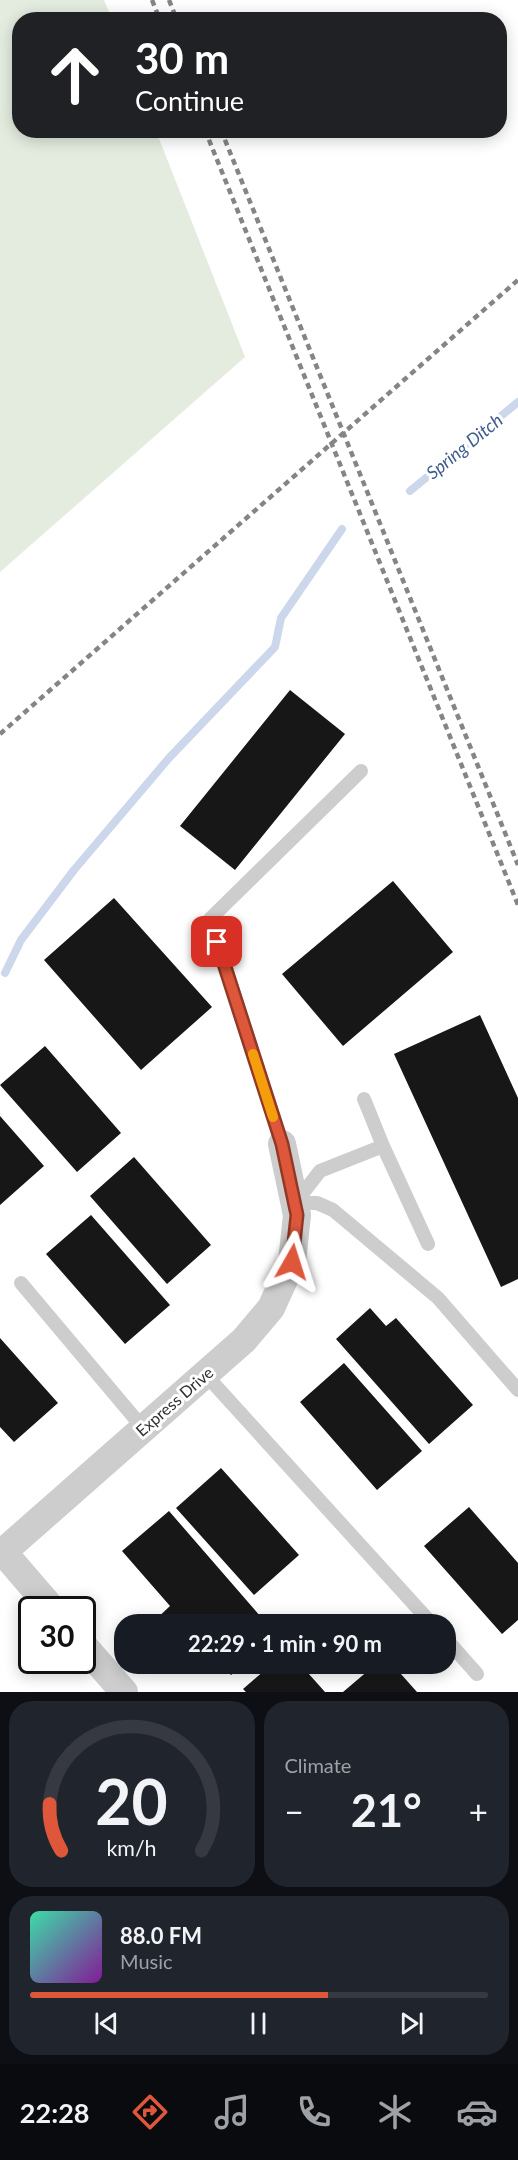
<!DOCTYPE html>
<html lang="en">
<head>
<meta charset="utf-8">
<style>
	:root { --surface:#171b24; --page:#20242c; --text:#f1f3f6; --muted:#9ea1a6; --line:#363941; --accent:#df573a }
	body { margin:0; font-family:Lato,sans-serif; background:var(--page); color:var(--text); height:100vh; display:flex; flex-direction:column; font-size:22px; white-space:nowrap }
	* { box-sizing:border-box; margin:0 }
	p { font-size:20px; color:var(--muted) }
	.icon { flex:none; width:33px; height:33px; fill:none; stroke:currentColor; stroke-width:2; stroke-linecap:round; stroke-linejoin:round }
	.map { position:relative; height:1692px; overflow:hidden }
	.drawer { display:flex; flex-direction:column; gap:9px; padding:9px; background:#0d0f14; flex:1 }
	.drawer>* { flex:none }
	.banner { position:absolute; left:12px; top:12px; width:495px; height:126px; border-radius:24px; box-shadow:0 3px 15px #0003; background:#202124; color:#fff; overflow:hidden }
	.speed { position:absolute; left:18px; top:1596px; display:flex; gap:12px; font-size:30px; font-weight:700; text-align:center }
	.speed>* { display:grid; place-content:center; width:78px; height:78px; border-radius:50%; background:var(--surface); box-shadow:0 3px 15px #0003; line-height:1 }
	.speed .limit { border:3px solid #111; border-radius:9px; background:#fff; color:#111 }
	.pin { position:absolute; display:grid; place-items:center; width:51px; height:51px; color:#fff; margin:-26px; border-radius:12px; box-shadow:0 3px 9px #0006 }
	.me { position:absolute; width:66px; margin:-33px; rotate:6deg; stroke-linejoin:round; filter:drop-shadow(0 0 4px #0008) }
	.turn { display:flex; align-items:center; gap:21px; height:126px; padding:0 24px; font-size:27px }
	.turn .icon { width:78px; height:78px; stroke-width:2.5 }
	.turn b { display:block; font-size:42px; line-height:51px }
	.big { font-size:45px; font-weight:700; line-height:1.1 }
	.drawer .tile { flex:1; display:flex; flex-direction:column; justify-content:center; gap:9px; min-width:0; padding:0 21px; border-radius:24px; background:var(--page) }
	.drawer .dial { align-items:center; gap:0 }
	.dial svg { height:156px; overflow:visible; fill:none; stroke:var(--line); stroke-width:7; stroke-linecap:round; text-anchor:middle }
	.dial text { fill:var(--text); stroke:none }
	.song { display:flex; align-items:center; gap:18px }
	.cover { width:72px; height:72px; border-radius:9px; background:linear-gradient(135deg,hsl(160 70% 55%),hsl(290 70% 35%)) }
	.played { height:6px; border-radius:3px; background:linear-gradient(90deg,var(--accent) 65%,var(--line) 65%) }
	.keys { display:flex; justify-content:space-around; direction:ltr }
	.heat { display:flex; justify-content:space-between; align-items:center; font-size:33px; direction:ltr }
	.drawer .tiles { flex:1; display:grid; gap:9px; grid-template-columns:1fr 1fr }
	.tile:last-child { grid-column:span 2 }
	.trip { position:absolute; left:114px; top:1614px; width:342px; height:60px; border-radius:24px; background:var(--surface); box-shadow:0 3px 15px #0003; font-weight:700; line-height:60px; text-align:center }
	.dock { display:flex; height:96px; justify-content:space-around; align-items:center; background:#090b0e; color:var(--muted) }
	.dock .icon { width:42px; height:42px }
	.dock .current { color:var(--accent) }
	.dock b { font-size:27px; color:var(--text) }
	.map>svg:first-child { display:block }
	.green { fill:#e3ecdf }
	.lines { fill:none; stroke-linecap:round; stroke-linejoin:round }
	.stream { stroke:#ccd7eb; stroke-width:8 }
	.building { fill:#171717 }
	.lane { stroke:#cdcdcd; stroke-width:14 }
	.street { stroke:#cdcdcd; stroke-width:28 }
	.rail { stroke:#858585; stroke-width:4.5; stroke-dasharray:6 4.5; stroke-linecap:butt }
	.route-casing { stroke:#913926; stroke-width:15 }
	.route { stroke:#df573a; stroke-width:10 }
	.slow { stroke:#f59e0b; stroke-width:10 }
	.labels { text-anchor:middle; dominant-baseline:central; stroke-width:6; stroke-linejoin:round; paint-order:stroke }
	.street-label { font-size:16px; fill:#303030; stroke:#fff }
	.water-label { font-size:18px; font-style:italic; fill:#405d8f; stroke:#fff }
</style>
</head>
<body>
<div class="map">
<svg width="518" height="1692" viewBox="0 0 518 1692">
	<rect width="100%" height="100%" fill="#fff"/>
	<path class="green" d="M0,0H104L112,19L20,20V130L156,131L245,357L0,572Z"/>
	<g class="lines">
		<path class="stream" d="M410,491L518,402
			M5,973L21,940L74,870L169,758L275,647L281,618L342,529"/>
	</g>
	<path class="building" d="M290,690L345,734L235,870L180,826Z
		M393,881L453,952L343,1046L282,974Z
		M114,898L212,1007L141,1070L44,960Z
		M480,1015L518,1098V1279L501,1287L394,1054Z
		M45,1046L121,1133L77,1172L0,1085Z
		M0,1116L44,1166L0,1205Z
		M134,1157L211,1245L167,1284L90,1196Z
		M91,1215L170,1305L125,1344L46,1254Z
		M370,1308L386,1326L396,1318L473,1405L429,1444L336,1339Z
		M0,1338L58,1403L14,1442L0,1427Z
		M344,1363L422,1451L377,1490L300,1402Z
		M221,1468L299,1555L254,1595L176,1508Z
		M469,1507L518,1563V1620L502,1634L424,1546Z
		M169,1511L267,1624H151L170,1606L122,1551Z
		M221,1664H245L231,1675Z
		M272,1664H300L325,1692H246L243,1689Z
		M376,1664H392L417,1692H343Z"/>
	<g class="lines">
		<path class="lane" d="M364,1099L383,1146
			M282,1144L210,919L361,771
			M296,1202L320,1171L383,1146L428,1244
			M295,1203H317L333,1210L438,1298L518,1390
			M21,1283L143,1428
			M205,1374L432,1624
			M446,1639L477,1674"/>
		<path class="street" d="M53,1610L3,1552L244,1340L271,1308L292,1262L297,1215L282,1144
			M82,1644L124,1692"/>
		<path class="rail" d="M152,0L160,20
			M169,0L177,20
			M205,130L518,905
			M221,130L518,865
			M0,734L518,280"/>
	</g>
	<g class="lines">
		<g class="route-casing">
			<path id="route" d="M217,942L282,1144L297,1215L292,1262"/>
		</g>
		<use href="#route" class="route"/>
		<path class="slow" d="M253,1054L273,1117"/>
	</g>
	<g class="labels">
		<g class="street-label">
			<text transform="translate(174 1401) rotate(-41)">Express Drive</text>
		</g>
		<g class="water-label">
			<text transform="translate(464 446) rotate(-39)">Spring Ditch</text>
		</g>
	</g>
</svg>
<div class="speed"><div class="limit">30</div></div>
<div class="pin" style="left:217px;top:942px;background:#d93025"><svg class="icon" aria-label="arrive" viewBox="0 0 24 24"><path d="M6 21V4h12l-3 4 3 4H6"/></svg></div>
<svg class="me" style="left:292px;top:1262px" viewBox="-20 -20 40 40"><path d="M0-17L14 15 0 8-14 15z" fill="#df573a" stroke="#fff" stroke-width="4"/></svg>
<div class="trip">22:29 · 1 min · 90 m</div>
<div class="banner">
<div class="turn"><svg class="icon" aria-label="ahead" viewBox="0 0 24 24"><path d="M12 20V5M6 11l6-6 6 6"/></svg><div><b>30 m</b>Continue</div></div>
</div>
</div>
<section class="drawer">
<div class="tiles">
<div class="tile dial"><svg viewBox="0 0 100 80">
<path d="M14 69A42 42 0 1 1 86 69"/>
<path d="M14 69A42 42 0 0 1 8 45" stroke="#df573a"/>
<text x="50" y="56" font-size="32" font-weight="700">20</text>
<text x="50" y="72" font-size="11">km/h</text>
</svg></div>
<div class="tile"><p>Climate</p>
<div class="heat"><a>−</a><b class="big">21°</b><a>+</a></div>
</div>
<div class="tile">
<div class="song"><i class="cover"></i><div><b>88.0 FM</b><p>Music</p></div></div>
<div class="played"></div>
<div class="keys"><svg class="icon" aria-label="previous" viewBox="0 0 24 24"><path d="M18 5L8 12l10 7zM5 5v14"/></svg><svg class="icon" aria-label="pause" viewBox="0 0 24 24"><path d="M8 5v14M16 5v14"/></svg><svg class="icon" aria-label="next" viewBox="0 0 24 24"><path d="M6 5l10 7-10 7zM19 5v14"/></svg></div>
</div>
</div>
</section>
<nav class="dock">
<b>22:28</b>
<svg class="icon current" aria-label="directions" viewBox="0 0 24 24"><path d="M12 3l9 9-9 9-9-9zM9 14v-3h6M13 9l2 2-2 2"/></svg>
<svg class="icon" aria-label="music" viewBox="0 0 24 24"><path d="M9 18V5l10-2v13"/><circle cx="6" cy="18" r="3"/><circle cx="16" cy="16" r="3"/></svg>
<svg class="icon" aria-label="phone" viewBox="0 0 24 24"><path d="M5 4h4l2 5-3 2q2 4 5 5l2-3 5 2v4C11 20 4 13 5 4z"/></svg>
<svg class="icon" aria-label="climate" viewBox="0 0 24 24"><path d="M12 3v18M4 7l16 10M4 17L20 7"/></svg>
<svg class="icon" aria-label="car" viewBox="0 0 24 24"><path d="M5 17H2v-5l4-1 3-4h7l3 4 3 1v5h-3M9 17h6M6 11h13"/><circle cx="7" cy="17" r="2"/><circle cx="17" cy="17" r="2"/></svg>
</nav>
</body>
</html>
